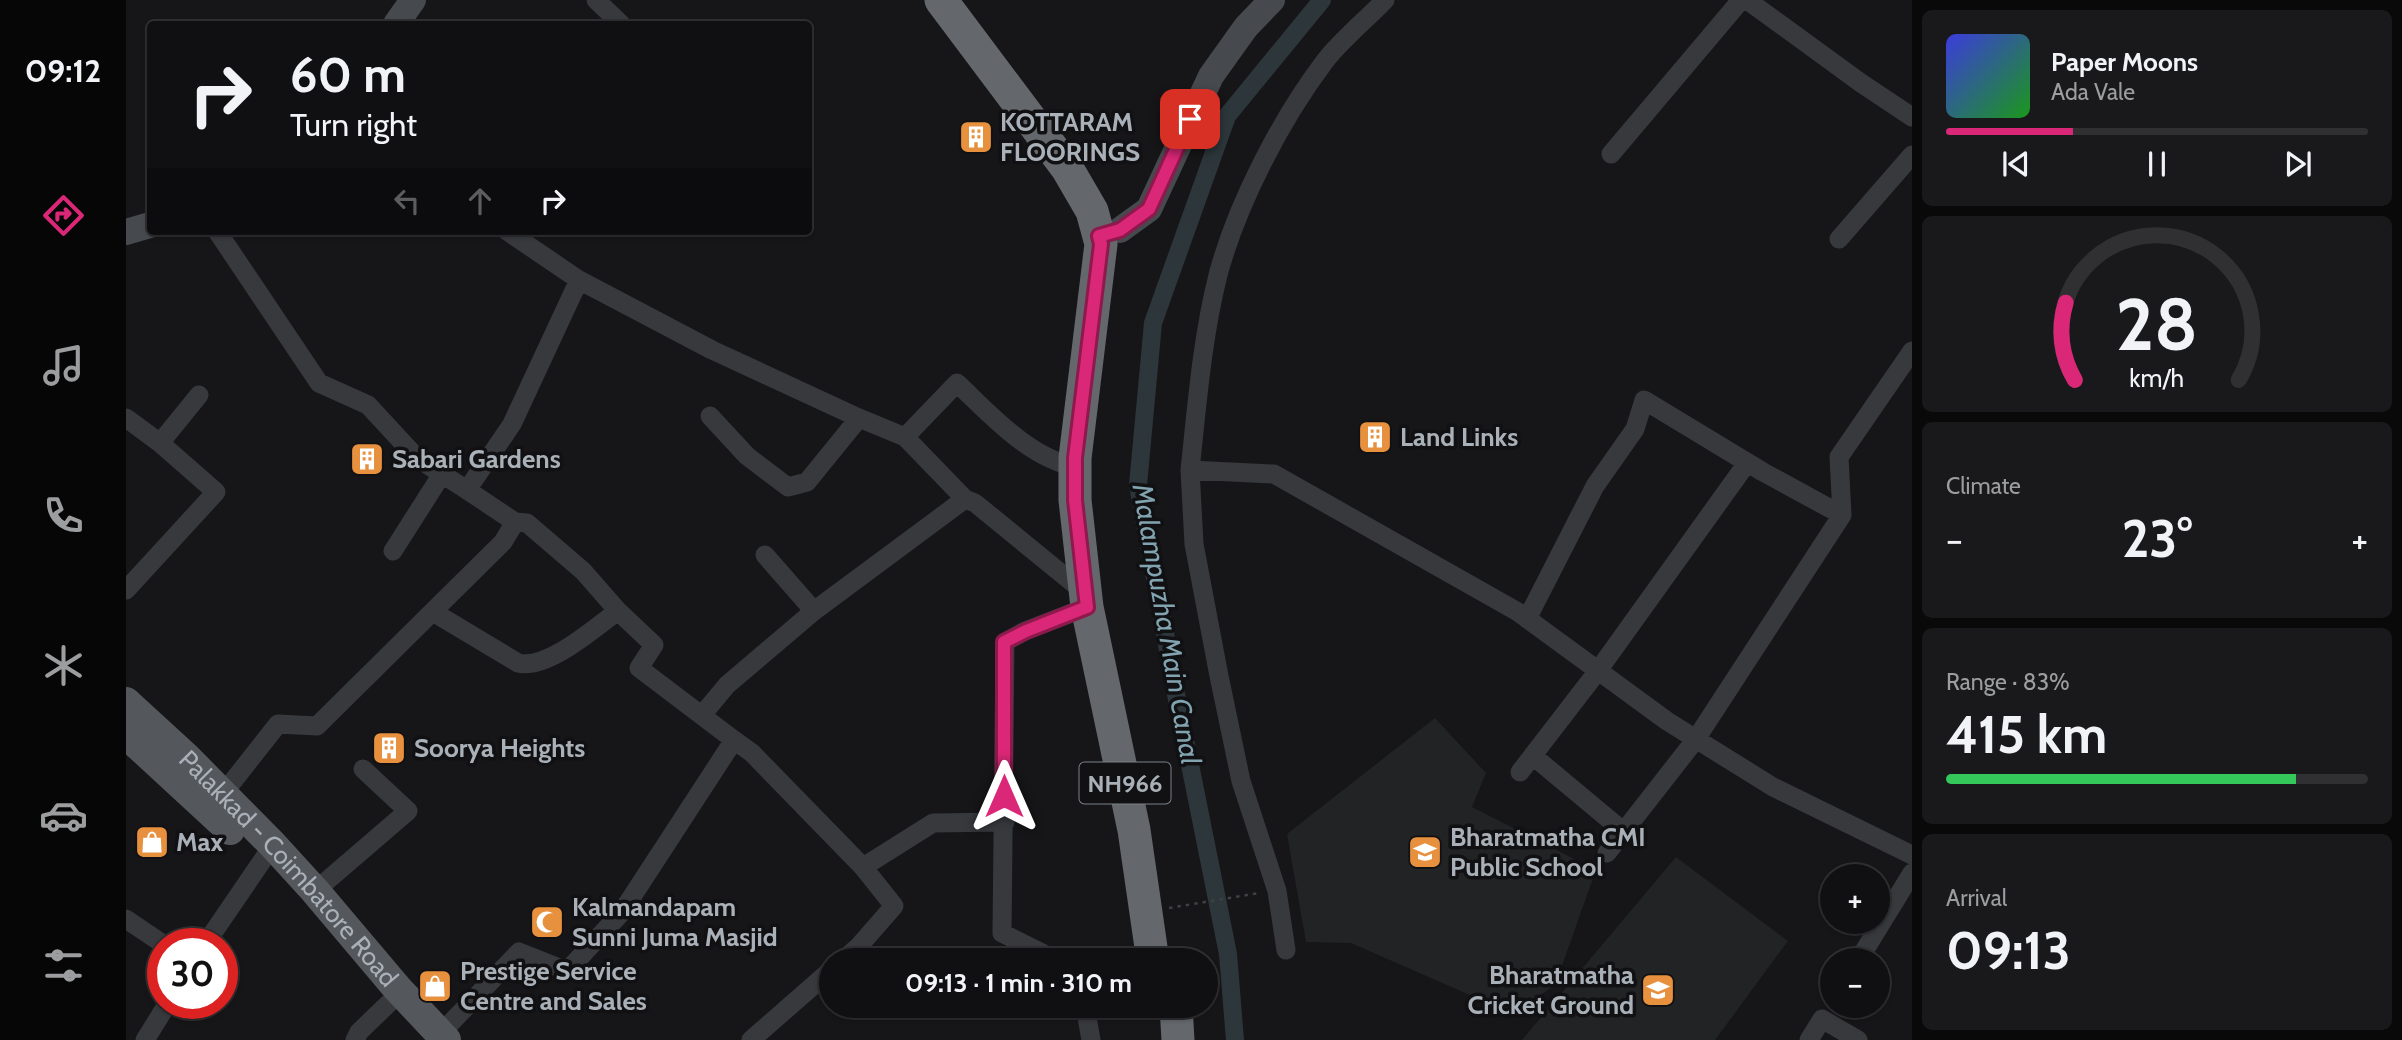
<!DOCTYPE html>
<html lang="en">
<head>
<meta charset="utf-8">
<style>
	:root { --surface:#101012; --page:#19191b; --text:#f1f3f6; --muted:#9c9d9f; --line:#303032; --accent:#db2777 }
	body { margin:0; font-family:Cabin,sans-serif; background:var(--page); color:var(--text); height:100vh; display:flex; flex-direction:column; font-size:26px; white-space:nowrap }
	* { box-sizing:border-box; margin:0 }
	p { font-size:23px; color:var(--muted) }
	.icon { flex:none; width:38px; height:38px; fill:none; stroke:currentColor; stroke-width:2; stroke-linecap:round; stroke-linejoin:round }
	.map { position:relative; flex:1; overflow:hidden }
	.panel { display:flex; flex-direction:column; gap:10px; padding:10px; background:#09090a; width:490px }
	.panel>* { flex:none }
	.hud { position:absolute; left:21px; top:21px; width:665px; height:214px; border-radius:7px; box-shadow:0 2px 5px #0004,0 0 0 2px var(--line); background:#101012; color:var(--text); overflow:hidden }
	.fabs { position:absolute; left:1694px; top:864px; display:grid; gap:14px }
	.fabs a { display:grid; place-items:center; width:70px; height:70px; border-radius:50%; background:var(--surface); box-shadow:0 2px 5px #0004,0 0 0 2px var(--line); font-size:35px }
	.speed { position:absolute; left:21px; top:928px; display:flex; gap:14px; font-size:35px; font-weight:700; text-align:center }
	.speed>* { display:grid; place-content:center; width:91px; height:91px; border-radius:50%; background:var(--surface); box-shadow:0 2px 5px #0004,0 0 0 2px var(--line); line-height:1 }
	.speed .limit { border:10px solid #d22; background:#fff; color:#111 }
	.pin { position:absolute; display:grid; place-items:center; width:60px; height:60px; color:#fff; margin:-30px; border-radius:14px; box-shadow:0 4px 10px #0006 }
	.me { position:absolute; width:77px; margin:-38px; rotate:0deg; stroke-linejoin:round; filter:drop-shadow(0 0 5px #0008) }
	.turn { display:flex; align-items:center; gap:24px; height:147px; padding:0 28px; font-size:32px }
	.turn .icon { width:91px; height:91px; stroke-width:2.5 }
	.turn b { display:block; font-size:49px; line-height:60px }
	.lanes { display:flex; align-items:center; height:66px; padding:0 28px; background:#0003; justify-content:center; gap:35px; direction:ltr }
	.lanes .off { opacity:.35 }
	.big { font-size:52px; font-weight:700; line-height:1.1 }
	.panel .card { flex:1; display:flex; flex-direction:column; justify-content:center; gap:10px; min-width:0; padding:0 24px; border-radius:10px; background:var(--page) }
	.panel .dial { align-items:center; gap:0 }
	.dial svg { height:182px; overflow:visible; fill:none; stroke:var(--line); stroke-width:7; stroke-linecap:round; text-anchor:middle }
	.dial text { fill:var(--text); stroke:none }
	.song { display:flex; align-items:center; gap:21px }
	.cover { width:84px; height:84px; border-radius:10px; background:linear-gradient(135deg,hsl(240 70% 55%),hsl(120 70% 35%)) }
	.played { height:7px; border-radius:4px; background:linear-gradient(90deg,var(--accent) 30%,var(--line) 30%) }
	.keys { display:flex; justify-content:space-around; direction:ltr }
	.heat { display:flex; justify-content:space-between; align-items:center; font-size:38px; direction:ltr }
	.charge { height:10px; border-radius:5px; background:linear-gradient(90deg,#34c759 83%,var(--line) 0) }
	.trip { position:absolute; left:693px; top:948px; width:399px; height:70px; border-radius:35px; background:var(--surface); box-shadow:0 2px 5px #0004,0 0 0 2px var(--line); font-weight:700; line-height:70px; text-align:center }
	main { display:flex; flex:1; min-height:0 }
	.tabs { display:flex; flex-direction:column; width:126px; justify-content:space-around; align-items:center; background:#060607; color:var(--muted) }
	.tabs .icon { width:49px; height:49px }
	.tabs .current { color:var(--accent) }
	.tabs b { font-size:32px; color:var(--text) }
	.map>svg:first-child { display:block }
	.built { fill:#222325 }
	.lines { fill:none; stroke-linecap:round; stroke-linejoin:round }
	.canal { stroke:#2d373b; stroke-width:18 }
	.path { stroke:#3d4044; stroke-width:2.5; stroke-dasharray:3.5 5; stroke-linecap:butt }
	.street { stroke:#37393d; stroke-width:19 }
	.secondary { stroke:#46494d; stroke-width:26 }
	.primary { stroke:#54575c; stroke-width:30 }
	.highway { stroke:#64686d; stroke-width:33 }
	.route-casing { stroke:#8e194d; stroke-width:18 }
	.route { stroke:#db2777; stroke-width:12 }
	.labels { text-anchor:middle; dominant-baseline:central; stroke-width:7; stroke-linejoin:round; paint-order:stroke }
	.shield { fill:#111113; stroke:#7b8086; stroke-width:2 }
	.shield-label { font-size:24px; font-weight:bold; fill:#a9b0b7 }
	.poi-label { font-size:26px; font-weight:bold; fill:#a9b0b7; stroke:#111113; text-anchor:start }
	.street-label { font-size:26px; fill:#a9b0b7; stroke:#111113 }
	.water-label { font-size:28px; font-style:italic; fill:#82a3b0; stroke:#111113 }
</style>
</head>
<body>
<main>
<nav class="tabs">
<b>09:12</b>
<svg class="icon current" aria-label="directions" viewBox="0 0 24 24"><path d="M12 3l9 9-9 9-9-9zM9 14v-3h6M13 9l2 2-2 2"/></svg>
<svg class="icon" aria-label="music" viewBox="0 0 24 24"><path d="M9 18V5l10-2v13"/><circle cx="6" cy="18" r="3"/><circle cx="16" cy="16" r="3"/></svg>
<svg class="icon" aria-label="phone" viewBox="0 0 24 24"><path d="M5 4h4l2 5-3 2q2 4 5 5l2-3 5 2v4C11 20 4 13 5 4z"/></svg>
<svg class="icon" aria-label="climate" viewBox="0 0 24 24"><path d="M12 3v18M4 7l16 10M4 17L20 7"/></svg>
<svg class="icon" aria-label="car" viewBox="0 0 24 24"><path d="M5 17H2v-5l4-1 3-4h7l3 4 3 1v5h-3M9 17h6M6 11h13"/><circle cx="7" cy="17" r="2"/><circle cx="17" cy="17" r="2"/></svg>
<svg class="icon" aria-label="filters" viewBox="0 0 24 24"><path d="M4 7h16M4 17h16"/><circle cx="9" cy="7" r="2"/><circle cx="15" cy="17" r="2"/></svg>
</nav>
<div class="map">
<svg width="1786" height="1040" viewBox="0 0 1786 1040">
	<rect width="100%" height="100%" fill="#161618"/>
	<path class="built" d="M1309,718L1360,773L1346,807L1470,870L1429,985L1387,1014L1225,943L1180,942L1161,834Z
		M1550,857L1662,941L1589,1040H1396Z"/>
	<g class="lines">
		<path class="canal" d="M1109,1040L1102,954L1052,705L1012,485L1027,323L1101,116L1196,0"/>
		<path class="path" d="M1043,908L1133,893"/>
		<path class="street" d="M470,0L495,24
			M1621,0L1735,83L1786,117
			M1485,154L1615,0
			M91,231L193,383L242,405L291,458L341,490L386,424L453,280L381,231
			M1713,239L1786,155
			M453,280L586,350L733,418L779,437L839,499L849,503L947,583L958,587
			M584,416L621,456L662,487L681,482L733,418
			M0,418L34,443
			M779,437L831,383C865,415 902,457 949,467
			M1064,470C1071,405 1076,339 1092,275C1111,204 1155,119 1199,61C1216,39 1240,20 1259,0
			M267,551L316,474
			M639,555L688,611
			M0,590L90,492L34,443L73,395
			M307,612L392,663C422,670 468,628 492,611
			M1401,619L1469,486L1509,429L1518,400L1637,472L1716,515
			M576,715L601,685L688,611L839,499
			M608,740L626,753L737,867L807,823L879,822
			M1407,756L1497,831
			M1394,772L1471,672L1621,463
			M96,795L152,724L191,726L377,542L389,522L341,490
			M1481,853L1570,739L1716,515L1713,457L1786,351
			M189,891L282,811L237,769
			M0,919L37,944
			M80,943L147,845
			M1160,950L1151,891L1115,781L1093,676L1068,544L1064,470L1148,474L1392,612L1541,721L1647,787L1786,855
			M716,961L733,946L768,906L737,867
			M932,961L876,933L879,642L899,631L961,607
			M1732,961L1786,873
			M959,1006L965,1040
			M314,1034L393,952L441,971L496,912L608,740L513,668L528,645L492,611L457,571L401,523L389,522
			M19,1040L42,1003
			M229,1040L233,1032L263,1003
			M625,1040L705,970
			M1683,1040L1696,1019L1732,1040"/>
		<path class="secondary" d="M270,24L287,0
			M994,230L1023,209L1085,76L1120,27L1146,0
			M0,232L24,225"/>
		<g class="primary">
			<path id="s1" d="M0,702L60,757L147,845L189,891L271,988L320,1040"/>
			<path d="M0,734L104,830"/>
		</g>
		<path class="highway" d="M815,0L941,168L966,211L975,244L949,458V500L961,607L1008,830L1027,961
			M1050,1006L1052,1040"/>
	</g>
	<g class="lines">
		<g class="route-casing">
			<path id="route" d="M878,796V642L900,631L961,607L949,500V458L975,244L973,236L994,230L1023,209L1064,119"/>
		</g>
		<use href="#route" class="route"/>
	</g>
	<defs>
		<g id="building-square" transform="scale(1.75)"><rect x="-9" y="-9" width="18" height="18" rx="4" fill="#e7913f" stroke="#111113"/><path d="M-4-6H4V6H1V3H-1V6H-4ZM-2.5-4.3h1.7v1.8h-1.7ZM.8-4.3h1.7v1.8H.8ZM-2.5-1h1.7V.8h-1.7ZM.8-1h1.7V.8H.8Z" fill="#fff"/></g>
		<g id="shop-square" transform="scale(1.75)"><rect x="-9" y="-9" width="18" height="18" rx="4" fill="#e7913f" stroke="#111113"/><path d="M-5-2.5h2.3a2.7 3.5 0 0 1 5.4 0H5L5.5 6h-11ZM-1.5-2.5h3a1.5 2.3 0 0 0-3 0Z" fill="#fff"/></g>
		<g id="school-square" transform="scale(1.75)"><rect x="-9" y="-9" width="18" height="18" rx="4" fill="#e7913f" stroke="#111113"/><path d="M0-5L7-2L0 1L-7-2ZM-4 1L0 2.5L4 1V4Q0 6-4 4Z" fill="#fff"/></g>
		<g id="mosque-square" transform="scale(1.75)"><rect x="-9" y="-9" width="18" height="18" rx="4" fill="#e7913f" stroke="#111113"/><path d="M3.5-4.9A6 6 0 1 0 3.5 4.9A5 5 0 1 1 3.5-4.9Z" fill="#fff"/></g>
	</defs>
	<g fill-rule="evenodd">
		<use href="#building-square" x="850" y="137"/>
		<use href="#building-square" x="1249" y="437"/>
		<use href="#building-square" x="241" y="459"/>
		<use href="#building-square" x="263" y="748"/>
		<use href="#shop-square" x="26" y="842"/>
		<use href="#school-square" x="1299" y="852"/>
		<use href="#mosque-square" x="421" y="922"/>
		<use href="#shop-square" x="309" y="986"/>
		<use href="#school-square" x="1532" y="990"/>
	</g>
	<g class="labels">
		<rect class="shield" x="953.5" y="762.5" width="91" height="41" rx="5"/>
		<g class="shield-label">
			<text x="999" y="783">NH966</text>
		</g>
		<g class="poi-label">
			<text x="874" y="122">KOTTARAM<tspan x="874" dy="30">FLOORINGS</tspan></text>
			<text x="1274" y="437">Land Links</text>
			<text x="266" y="459">Sabari Gardens</text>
			<text x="288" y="748">Soorya Heights</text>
			<text x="1324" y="837">Bharatmatha CMI<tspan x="1324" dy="30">Public School</tspan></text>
			<text x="50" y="842">Max</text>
			<text x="446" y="907">Kalmandapam<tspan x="446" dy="30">Sunni Juma Masjid</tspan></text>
			<text x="334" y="971">Prestige Service<tspan x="334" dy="30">Centre and Sales</tspan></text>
			<text x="1508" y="975" text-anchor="end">Bharatmatha<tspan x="1508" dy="30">Cricket Ground</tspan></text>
		</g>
		<g class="street-label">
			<text stroke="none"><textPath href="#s1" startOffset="233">Palakkad - Coimbatore Road</textPath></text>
		</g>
		<g class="water-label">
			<text transform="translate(1041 624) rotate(80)">Malampuzha Main Canal</text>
		</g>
	</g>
</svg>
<div class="fabs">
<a>+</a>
<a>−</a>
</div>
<div class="speed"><div class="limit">30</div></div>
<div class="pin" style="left:1064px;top:119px;background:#d93025"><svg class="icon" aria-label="arrive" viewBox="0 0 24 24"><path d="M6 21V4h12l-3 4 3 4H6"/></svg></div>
<svg class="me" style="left:878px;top:796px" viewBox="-20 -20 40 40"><path d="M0-17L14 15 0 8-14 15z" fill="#db2777" stroke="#fff" stroke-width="4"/></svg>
<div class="trip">09:13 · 1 min · 310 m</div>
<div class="hud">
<div class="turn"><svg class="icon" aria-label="right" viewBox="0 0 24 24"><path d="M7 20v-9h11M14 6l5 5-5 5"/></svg><div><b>60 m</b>Turn right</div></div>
<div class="lanes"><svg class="icon off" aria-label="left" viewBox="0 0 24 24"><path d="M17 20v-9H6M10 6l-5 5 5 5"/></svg><svg class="icon off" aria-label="ahead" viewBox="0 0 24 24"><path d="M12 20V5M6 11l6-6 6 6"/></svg><svg class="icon" aria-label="right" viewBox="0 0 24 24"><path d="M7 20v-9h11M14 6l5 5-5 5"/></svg></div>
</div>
</div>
<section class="panel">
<div class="card">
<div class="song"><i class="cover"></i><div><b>Paper Moons</b><p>Ada Vale</p></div></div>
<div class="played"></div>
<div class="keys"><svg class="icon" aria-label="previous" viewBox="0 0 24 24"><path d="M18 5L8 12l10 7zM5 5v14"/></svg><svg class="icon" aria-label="pause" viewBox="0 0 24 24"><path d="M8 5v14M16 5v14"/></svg><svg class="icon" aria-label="next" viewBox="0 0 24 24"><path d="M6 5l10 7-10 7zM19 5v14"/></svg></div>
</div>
<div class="card dial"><svg viewBox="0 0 100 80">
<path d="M14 69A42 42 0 1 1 86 69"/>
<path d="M14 69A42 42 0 0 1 10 35" stroke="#db2777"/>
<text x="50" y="56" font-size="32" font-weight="700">28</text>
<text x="50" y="72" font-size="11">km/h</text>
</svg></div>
<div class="card"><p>Climate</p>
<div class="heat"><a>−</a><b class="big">23°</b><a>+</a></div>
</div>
<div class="card"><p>Range · 83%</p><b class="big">415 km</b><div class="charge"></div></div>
<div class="card"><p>Arrival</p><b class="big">09:13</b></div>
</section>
</main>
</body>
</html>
